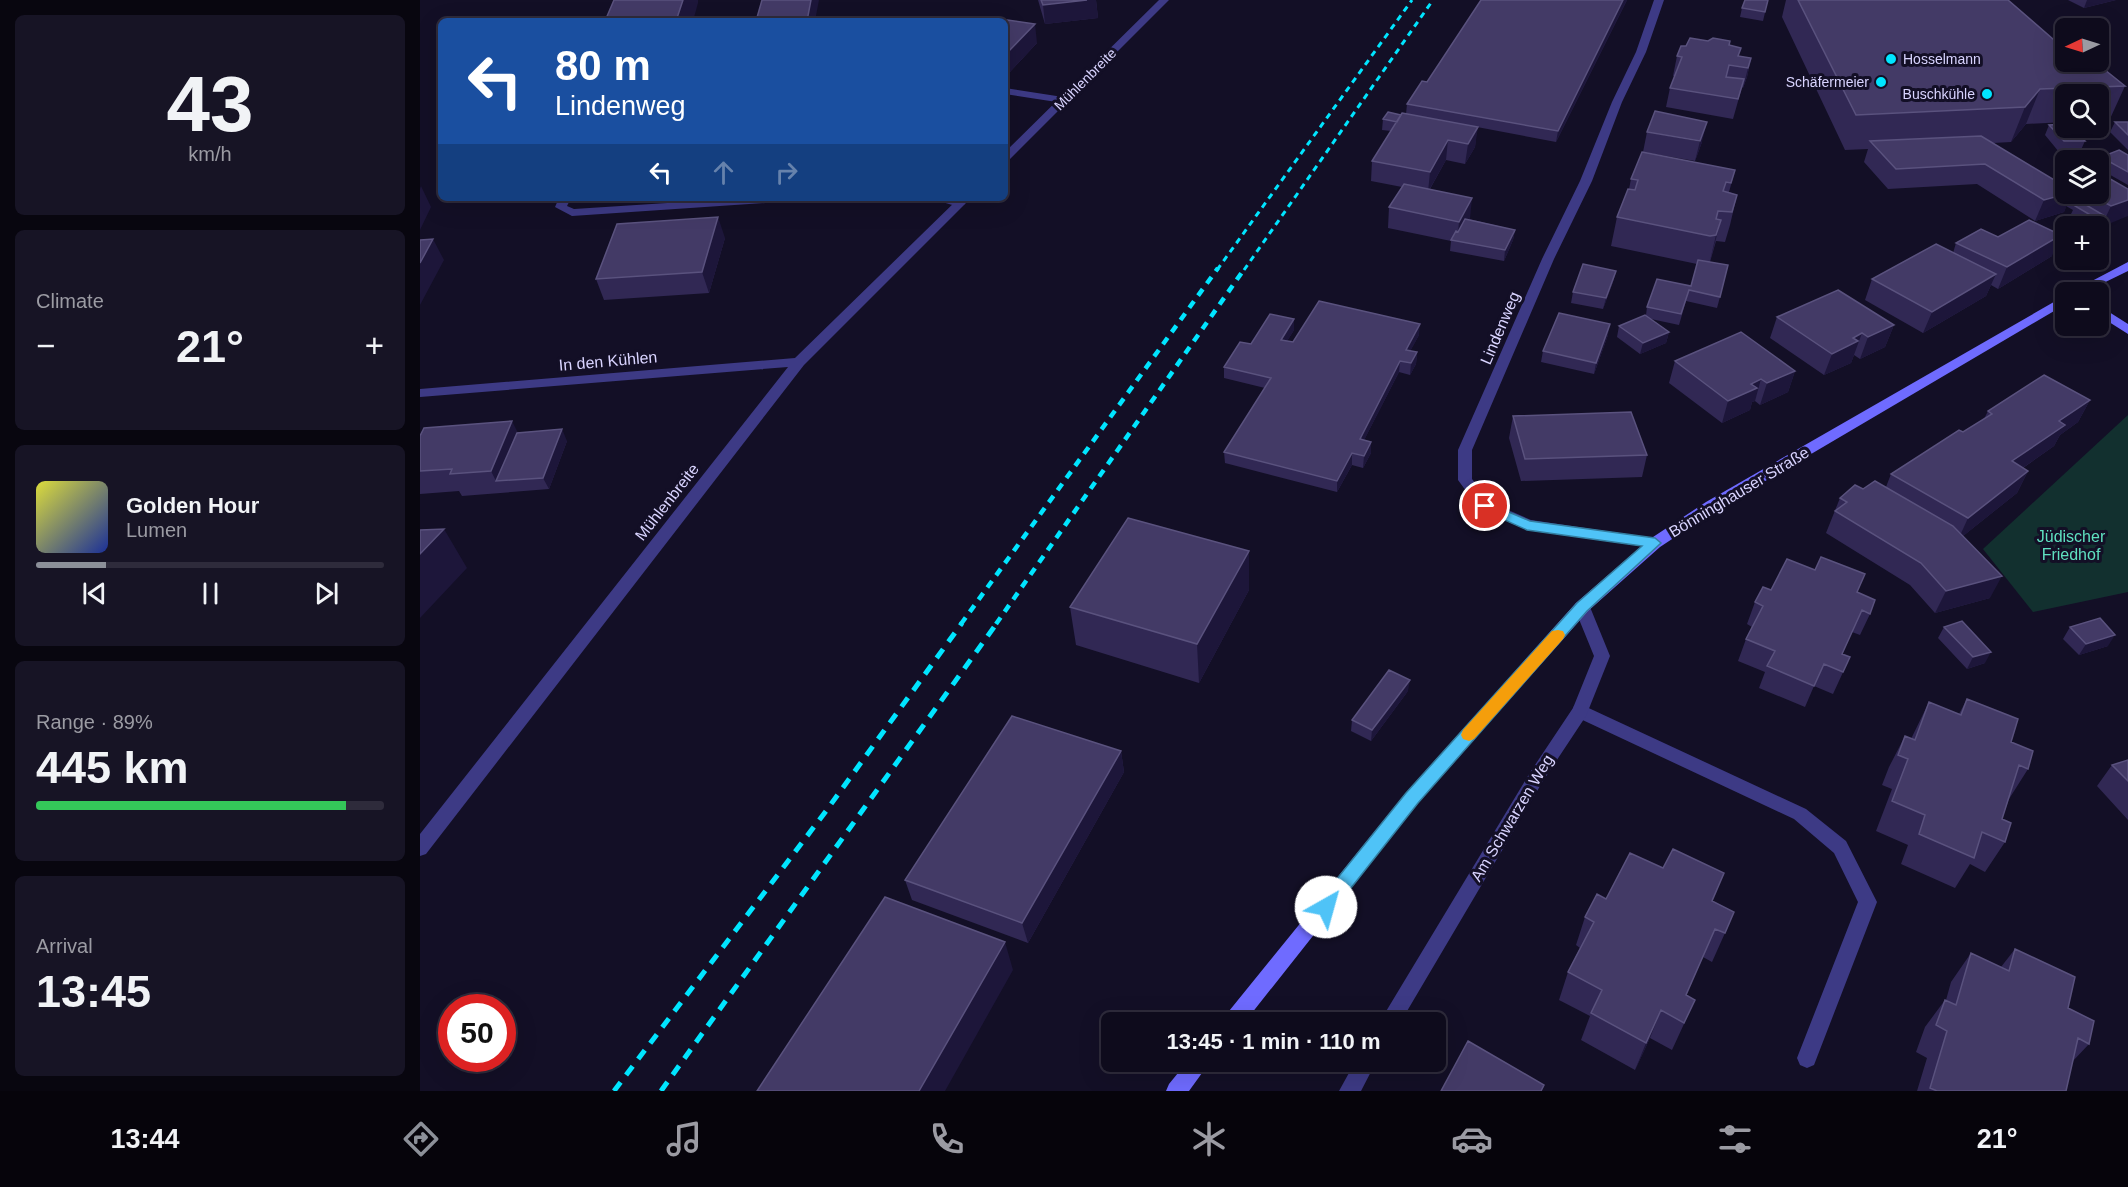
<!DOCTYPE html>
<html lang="en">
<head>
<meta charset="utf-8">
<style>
	:root { --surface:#0e0b1c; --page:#171425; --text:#f1f3f6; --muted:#9b9ba3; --line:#2e2b3b; --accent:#8c9099 }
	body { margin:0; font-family:Helvetica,sans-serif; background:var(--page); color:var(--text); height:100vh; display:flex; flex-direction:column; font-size:22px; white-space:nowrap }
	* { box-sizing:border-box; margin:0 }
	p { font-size:20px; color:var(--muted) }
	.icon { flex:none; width:33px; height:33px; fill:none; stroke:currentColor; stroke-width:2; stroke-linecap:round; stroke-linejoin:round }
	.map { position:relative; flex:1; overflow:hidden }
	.panel { display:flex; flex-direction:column; gap:15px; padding:15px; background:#08060f; width:420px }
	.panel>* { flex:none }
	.guide { position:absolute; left:18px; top:18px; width:570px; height:183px; border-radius:9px; box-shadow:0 6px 24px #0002,0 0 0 2px var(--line); background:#1a4fa0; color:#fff; overflow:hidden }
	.needle { width:39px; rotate:266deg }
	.tools { position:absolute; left:1635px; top:18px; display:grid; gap:12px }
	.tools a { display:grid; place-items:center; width:54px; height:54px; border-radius:9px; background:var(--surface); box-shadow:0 6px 24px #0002,0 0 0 2px var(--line); font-size:30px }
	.speed { position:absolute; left:18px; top:994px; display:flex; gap:12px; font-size:30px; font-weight:700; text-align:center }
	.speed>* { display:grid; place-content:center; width:78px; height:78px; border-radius:50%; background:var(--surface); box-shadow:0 6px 24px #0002,0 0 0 2px var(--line); line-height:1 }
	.speed .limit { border:9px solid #d22; background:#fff; color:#111 }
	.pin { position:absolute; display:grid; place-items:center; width:51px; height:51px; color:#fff; margin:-26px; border:3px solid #fff; border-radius:50%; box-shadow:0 2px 6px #0007 }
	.me { position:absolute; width:66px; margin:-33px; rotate:38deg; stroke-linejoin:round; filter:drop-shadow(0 0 4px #0008) }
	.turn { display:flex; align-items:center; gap:21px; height:126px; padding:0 18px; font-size:27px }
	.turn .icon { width:78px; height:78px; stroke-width:2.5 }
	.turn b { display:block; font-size:42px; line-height:51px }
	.lanes { display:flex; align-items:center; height:57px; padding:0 18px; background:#0003; justify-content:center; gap:30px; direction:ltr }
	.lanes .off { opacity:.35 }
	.big { font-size:45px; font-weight:700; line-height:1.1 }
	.panel .card { flex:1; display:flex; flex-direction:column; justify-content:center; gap:9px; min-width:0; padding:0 21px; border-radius:9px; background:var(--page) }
	.panel .dial { align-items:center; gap:0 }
	.dial b { font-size:78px; line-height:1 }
	.song { display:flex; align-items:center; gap:18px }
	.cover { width:72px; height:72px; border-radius:9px; background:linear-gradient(135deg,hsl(60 70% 55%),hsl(230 70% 35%)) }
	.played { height:6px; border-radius:3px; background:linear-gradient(90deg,var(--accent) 20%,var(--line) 20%) }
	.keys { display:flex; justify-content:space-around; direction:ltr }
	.heat { display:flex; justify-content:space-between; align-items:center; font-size:33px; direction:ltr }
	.charge { height:9px; border-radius:4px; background:linear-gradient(90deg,#34c759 89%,var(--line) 0) }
	.trip { position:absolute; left:681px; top:1012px; width:345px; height:60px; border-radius:9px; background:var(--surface); box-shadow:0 6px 24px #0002,0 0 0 2px var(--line); font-weight:700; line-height:60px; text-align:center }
	.tab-bar { display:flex; height:96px; justify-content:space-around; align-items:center; background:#06040b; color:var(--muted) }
	.tab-bar .icon { width:42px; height:42px }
	.tab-bar .current { color:var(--accent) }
	.tab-bar b { font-size:27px; color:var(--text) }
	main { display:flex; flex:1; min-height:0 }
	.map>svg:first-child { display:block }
	.green { fill:#12302f }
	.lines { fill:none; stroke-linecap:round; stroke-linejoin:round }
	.lane { fill:#3d3a85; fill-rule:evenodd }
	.street { fill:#3d3a85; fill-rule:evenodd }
	.secondary { fill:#6f6bff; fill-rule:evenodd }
	.rail-far2 { stroke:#00e5ff; stroke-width:3; stroke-dasharray:6 5; stroke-linecap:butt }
	.rail-far1 { stroke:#00e5ff; stroke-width:4.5; stroke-dasharray:8 7; stroke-linecap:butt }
	.rail { stroke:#00e5ff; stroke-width:5; stroke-dasharray:11 9; stroke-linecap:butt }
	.wall { fill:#312854 }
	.shaded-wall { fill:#1d163a }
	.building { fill:#433a66; stroke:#5a527e; stroke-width:1.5 }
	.route { fill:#4fc3f7; stroke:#337fa1; stroke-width:1.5 }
	.slow { fill:#f59e0b }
	.poi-dot { fill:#00e5ff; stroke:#130f26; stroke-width:2 }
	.labels { text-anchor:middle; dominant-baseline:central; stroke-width:6; stroke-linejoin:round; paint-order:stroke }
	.far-poi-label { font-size:14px; fill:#d9d4ff; stroke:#130f26; text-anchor:end }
	.far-street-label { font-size:14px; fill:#d9d4ff; stroke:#130f26 }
	.street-label { font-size:16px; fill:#d9d4ff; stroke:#130f26 }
	.park-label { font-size:16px; fill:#5fe0c0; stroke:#130f26 }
</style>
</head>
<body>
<main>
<section class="panel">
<div class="card dial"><b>43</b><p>km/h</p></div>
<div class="card"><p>Climate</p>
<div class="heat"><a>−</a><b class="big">21°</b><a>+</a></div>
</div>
<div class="card">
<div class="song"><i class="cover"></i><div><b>Golden Hour</b><p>Lumen</p></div></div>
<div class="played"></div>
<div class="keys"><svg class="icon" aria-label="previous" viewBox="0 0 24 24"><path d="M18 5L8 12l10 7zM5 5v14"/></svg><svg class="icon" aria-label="pause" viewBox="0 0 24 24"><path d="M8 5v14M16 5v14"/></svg><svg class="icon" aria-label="next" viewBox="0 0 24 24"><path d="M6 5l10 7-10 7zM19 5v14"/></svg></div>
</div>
<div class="card"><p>Range · 89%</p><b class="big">445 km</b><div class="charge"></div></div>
<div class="card"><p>Arrival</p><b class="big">13:45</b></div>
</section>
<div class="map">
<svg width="1708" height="1091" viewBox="0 0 1708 1091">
	<rect width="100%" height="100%" fill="#130f26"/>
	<path class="green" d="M1708,415V592L1613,612L1563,549Z"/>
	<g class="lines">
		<path class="lane" d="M585,88L643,97L648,100L643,103L585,94Z
			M139,198H151L147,206L154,209L325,198H381L375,201L152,216L135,207Z
			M509,198H529L545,204L539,207Z
			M1160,704L1386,809L1426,841L1457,902L1394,1065L1387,1068L1380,1065L1377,1058L1438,902L1414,853L1374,819L1154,716L1152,711L1154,706Z"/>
		<path class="street" d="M739,0H749L589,160L585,161V152Z
			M1234,0H1244L1226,52L1202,102L1172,181L1134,259L1052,450V479L1070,502L1111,520L1240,539L1242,543L1235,548L1108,530L1060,510L1038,480V450L1122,259L1160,181L1192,102L1216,52Z
			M539,198H551L384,365L6,854L0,856V834L368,367L0,397V389L375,358Z
			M1162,601L1168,603L1170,607L1190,656L1166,716L1123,781L980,1023H959L1111,771L1153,708L1174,656L1154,607L1156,603Z
			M935,1062H956L941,1091H919Z"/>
		<path class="secondary" d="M1708,262V271L1665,292H1651Z
			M1646,295V304L1296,510L1240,547L1168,611L998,803L824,1023H802L805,1016L986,793L1156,603L1230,539L1286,502Z
			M1678,305L1708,324V334L1678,315Z
			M767,1062H790L769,1091H746L749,1084Z"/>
		<path class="rail-far2" d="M797,270L992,0
			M824,270L1013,0"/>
		<path class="rail-far1" d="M541,624L798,268
			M576,624L825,268"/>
		<path class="rail" d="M194,1091L406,811L542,623
			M241,1091L577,623"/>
	</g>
	<path class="wall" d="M618,0H676L678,18L625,24Z
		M1207,0L1136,142L1057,127L1055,147L1045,164L1026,160L1010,189L1050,219H1049L1095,230L1093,240L1084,261L1030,251L1031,241L968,228L969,207L982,187L951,181L952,161L971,131L962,130L963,119L986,114L987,104L1007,82Z
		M1348,0L1343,21L1320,17L1322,8Z
		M1366,0H1588L1641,46L1705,86L1689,121H1678V94H1646V122L1606,124L1591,142L1573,143L1633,180L1636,174L1646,171V194H1678L1708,189L1681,227L1678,228V226H1667L1650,216L1653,210L1646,206L1644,212L1615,221L1557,184L1468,189L1444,162L1448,149L1425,150L1362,17Z
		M1648,0H1696L1664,8Z
		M585,21L617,43L589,73H585Z
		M1266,46H1309L1319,56L1331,58L1327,77L1323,88L1322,87L1313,119L1246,107L1250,88L1255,76H1253L1257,56Z
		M1695,122H1708V150L1690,132Z
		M1629,125L1665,141L1660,152H1639L1625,135Z
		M1227,132L1282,142L1275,161L1223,152Z
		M1708,155V185L1678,168V162L1681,157Z
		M1315,170L1309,192L1317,195L1310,225L1305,242L1296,241L1290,262L1300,297L1297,308L1266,301L1259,325L1231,319L1249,332L1246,343L1220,354L1197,337L1199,326L1226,315L1227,307L1271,286L1277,264L1191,246L1197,217L1209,189L1211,179Z
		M1578,237L1632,256L1578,289L1571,285L1566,296L1503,333L1445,300L1452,279L1533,253L1536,243Z
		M305,238L289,293L184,300L176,279Z
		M1196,271L1193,282L1183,309L1151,303L1153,292Z
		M1357,317L1474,325L1465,347L1440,359L1434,355L1431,363L1404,375L1350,338Z
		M874,330L867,341L873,342L999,335L990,351L997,352L996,364L990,375L979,372L944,440L951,453L943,468L932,465L917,492L805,463L804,452L845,388L804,378V367L831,344Z
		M1188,335L1174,374L1121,362L1123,351Z
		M1255,361L1375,371L1368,392L1340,405L1335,401L1332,402L1330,410L1302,423L1249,383Z
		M1670,400L1658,422L1640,435L1634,446L1603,468L1608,471L1597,493L1543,536L1570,598L1515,613L1490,585L1406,533L1420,498L1443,489L1466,487L1471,474L1543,432L1564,419L1568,411Z
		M1093,416L1227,455L1222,477L1101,481L1089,438Z
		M98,432L147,441L129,489L42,496L39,491L0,494V436Z
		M829,551V590L779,683L656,645L650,607Z
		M1351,590L1437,592L1450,614L1440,635L1432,632L1422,654L1430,657L1413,694L1394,686L1385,707L1339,688L1345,672L1318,661L1326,639L1332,627L1327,624L1335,602Z
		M1524,627L1565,663L1547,669L1518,638Z
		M1650,627L1688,646L1659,655L1643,639Z
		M988,691L951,741L931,731L932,720Z
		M1547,699L1591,742L1608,769L1589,799L1582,819L1585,842L1565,872L1550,864L1535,888L1481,864L1488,845L1456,831L1472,789L1462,785L1469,767L1485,736L1491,739L1509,702L1539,714Z
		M701,751L704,772L608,943L492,900L485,880Z
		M1708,760V820L1677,786L1692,765Z
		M1186,899L1292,902L1305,933L1292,962L1283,957L1266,995L1275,1000L1252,1050L1230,1038L1215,1070L1161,1040L1170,1016L1139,1000L1148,972L1160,948L1156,945L1165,917Z
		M1595,949L1648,1008L1669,1044L1652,1062L1646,1091H1497L1507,1058L1496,1052L1505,1027L1525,1000H1526L1531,982L1551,953L1581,967Z"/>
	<path class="shaded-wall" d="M263,0H278V3L273,21H256Z
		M391,0H399L395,21H387Z
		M667,0H676L678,18L625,24L623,5Z
		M1203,0H1207L1136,142L1138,131Z
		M1667,0H1696L1664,8Z
		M615,24L617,43L589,73L586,54Z
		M1331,58L1327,77L1323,88L1328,68Z
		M1620,89L1606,124L1591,142L1605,107Z
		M1287,122L1282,142L1275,161L1280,141Z
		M1058,127L1055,147L1045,164L1048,144Z
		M1028,140L1026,160L1008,192L1010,172Z
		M1,186L11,207L0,230V189Z
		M1646,194H1652L1644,212L1615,221L1624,200Z
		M1052,198L1050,219L1037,242L1039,222Z
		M1708,200V216L1681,227L1691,206Z
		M1685,216L1680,227L1678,228V226H1676L1679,220Z
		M298,217L305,238L289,293L282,272Z
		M1301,220L1289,265L1296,235Z
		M1095,230L1093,240L1084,261L1085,250Z
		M1641,235L1632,256L1578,289L1587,267Z
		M13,239L24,260L0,305V263Z
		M1196,271L1193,282L1183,309L1186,298Z
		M1576,274L1566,296L1503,333L1512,312Z
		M874,319V330L861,351V340Z
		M1000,324L999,335L985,361L986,350Z
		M1190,324L1188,335L1174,374L1176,363Z
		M1474,325L1465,347L1440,359L1448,337Z
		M1249,332L1246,343L1220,354L1223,343Z
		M1442,333L1431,363L1404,375L1412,354L1433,338Z
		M997,352L996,364L990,375L991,363Z
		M980,361L979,372L939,450L940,439Z
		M1375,371L1368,392L1340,405L1347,383Z
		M1341,379L1335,401L1332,402L1330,410L1302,423L1308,401L1331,384Z
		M1670,400L1658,422L1640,435L1634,446L1581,483L1592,461L1639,421Z
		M92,421L103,443L76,481L71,471Z
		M142,429L147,441L129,489L123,478Z
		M951,442V453L943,468L944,456Z
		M932,453V465L917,492V481Z
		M1608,471L1597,493L1538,540L1548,518Z
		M24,529L47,568L0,618V554Z
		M829,551V590L779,683L777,644Z
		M1582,576L1570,598L1515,613L1526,591Z
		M1695,635L1688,646L1659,655L1666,644Z
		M1571,652L1565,663L1547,669L1553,657Z
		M990,680L988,691L951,741L952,730Z
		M701,751L704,772L608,943L602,923Z
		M585,942L593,970L525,1091H499Z
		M1241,1010L1230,1038L1215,1070L1226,1043Z"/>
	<path class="building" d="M194,0H263L256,21H185Z
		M342,0H391L387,21H336Z
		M621,0H667L623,5Z
		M1061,0H1203L1138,131L987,104L1002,81L1007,82Z
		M1325,0H1348L1345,12L1322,8Z
		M1378,0H1588L1641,46H1646V62H1675L1705,86L1620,89L1605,107L1436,115Z
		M573,18L615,24L586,54H585V21H570Z
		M1270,38L1288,41L1293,38L1310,41L1309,45L1321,48L1318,56L1331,58L1328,68L1309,65L1306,77L1324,79L1318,99L1250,88L1262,57L1257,56L1261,46H1266Z
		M1235,111L1287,122L1280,141L1227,132Z
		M968,112L981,115L977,122L963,119Z
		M982,113L1058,127L1048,144L1028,140L1010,172L952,161Z
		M1695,122H1708V135Z
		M1646,124V128H1653L1665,141H1644L1629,125Z
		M1561,136L1646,187V194L1624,200L1565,164L1476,169L1450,141Z
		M1699,150L1708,155V172L1681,157Z
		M1222,152L1315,170L1311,183L1306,182L1303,191L1317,195L1312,212L1298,211L1296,219L1301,220L1296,235L1290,236L1197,217L1208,189L1215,190L1218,180L1211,179Z
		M1646,171V180L1636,174Z
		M1678,172L1708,189V200L1691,206L1669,194H1678Z
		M984,184L1052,198L1039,222L969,207Z
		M1661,202L1685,216L1679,220L1655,206Z
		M298,217L282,272L176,279L197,224Z
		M1045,219L1095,230L1085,250L1031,240L1036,231L1038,232Z
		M1609,220L1641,235L1587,267L1536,243L1561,229L1578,237Z
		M13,239L0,263V240Z
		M1516,244L1576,274L1512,312L1452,279Z
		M1278,260L1308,265L1300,297L1269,290L1261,314L1227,307L1237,279L1271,286Z
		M1163,264L1196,271L1186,298L1153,292Z
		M1418,290L1474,325L1448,337L1442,333L1433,338L1438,341L1412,354L1357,317Z
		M899,301L1000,324L986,350L997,352L991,363L980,361L940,439L951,442L944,456L932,453L917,481L804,452L851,378L804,367L820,342L831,344L850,314L874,319L861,340L873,342Z
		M1139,313L1190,324L1176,363L1123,351Z
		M1225,315L1249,332L1223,343L1199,326Z
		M1321,332L1375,371L1347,383L1341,379L1331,384L1337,388L1308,401L1255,361Z
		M1624,375L1670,400L1639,421L1645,425L1592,461L1608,471L1548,518L1471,474L1539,430L1543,432L1572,414L1568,411Z
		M1211,412L1227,455L1105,459L1093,416Z
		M92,421L71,471L30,474L32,469L0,471V436L4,428Z
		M142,429L123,478L76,481L97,433Z
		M1455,481L1533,526L1582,576L1526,591L1501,563L1415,511L1427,502L1420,498L1435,485L1443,489Z
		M708,518L829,551L777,644L650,607Z
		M24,529L0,554V530Z
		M1401,557L1445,574L1437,592L1455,600L1450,614L1442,610L1422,654L1430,657L1423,672L1404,664L1394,686L1347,666L1355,651L1326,639L1343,606L1335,602L1343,587L1351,590L1367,559L1395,570Z
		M1680,618L1695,635L1666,644L1650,627Z
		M1542,621L1571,652L1553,657L1524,627Z
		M969,670L990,680L952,730L932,720Z
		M1547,699L1598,719L1591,742L1613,751L1608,769L1599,765L1582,819L1591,823L1585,842L1562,832L1554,858L1499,834L1505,815L1472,801L1488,759L1478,755L1485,736L1495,740L1509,702L1541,715Z
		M592,716L701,751L602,923L485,880Z
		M1708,760V781L1692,765Z
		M1253,849L1304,873L1292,901L1314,912L1305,933L1295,929L1266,995L1275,1000L1264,1023L1241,1010L1226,1043L1171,1013L1182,990L1148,972L1174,922L1165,917L1177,894L1186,899L1210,853L1243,868Z
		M465,897L585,942L499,1091H337Z
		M1595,949L1655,977L1648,1008L1674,1021L1669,1044L1658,1038L1646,1091H1517L1510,1088L1527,1031L1516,1025L1525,1000L1536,1005L1551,953L1589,971Z
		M1048,1041L1124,1085L1121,1091H1021Z"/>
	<path class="route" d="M1065,502L1110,521L1235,538L1241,543L1167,611L998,803L912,912L906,914L899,912L897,907L899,901L986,793L1157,603L1222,546L1107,530L1060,509L1058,506L1060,503Z"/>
	<path class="slow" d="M1138,630L1143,631L1145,635L1143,639L1054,739L1049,741L1043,739L1041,735L1043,730L1132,631Z"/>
	<g class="poi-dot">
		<circle cx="1471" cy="59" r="6"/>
		<circle cx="1461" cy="82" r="6"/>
		<circle cx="1567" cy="94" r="6"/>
	</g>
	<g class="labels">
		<g class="far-poi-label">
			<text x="1483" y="59" text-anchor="start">Hosselmann</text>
			<text x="1449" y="82">Schäfermeier</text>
			<text x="1555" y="94">Buschkühle</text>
		</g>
		<g class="far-street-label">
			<text transform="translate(665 79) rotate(-45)">Mühlenbreite</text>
		</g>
		<g class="street-label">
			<text transform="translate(1080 328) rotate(-67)">Lindenweg</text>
			<text transform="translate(188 361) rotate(-5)">In den Kühlen</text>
			<text transform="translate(1319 492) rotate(-31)">Bönninghauser Straße</text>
			<text transform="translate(247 502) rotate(-52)">Mühlenbreite</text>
			<text transform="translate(1092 818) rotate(-59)">Am Schwarzen Weg</text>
		</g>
		<g class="park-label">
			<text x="1651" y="536">Jüdischer<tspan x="1651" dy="18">Friedhof</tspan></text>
		</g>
	</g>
</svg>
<div class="tools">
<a><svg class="needle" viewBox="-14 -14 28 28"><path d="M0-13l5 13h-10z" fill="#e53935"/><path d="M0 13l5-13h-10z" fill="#9b9ba3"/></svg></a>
<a><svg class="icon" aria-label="search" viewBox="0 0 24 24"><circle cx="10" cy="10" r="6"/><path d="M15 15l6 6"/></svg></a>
<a><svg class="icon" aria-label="layers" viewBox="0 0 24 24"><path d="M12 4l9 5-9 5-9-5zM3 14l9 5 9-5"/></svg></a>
<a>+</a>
<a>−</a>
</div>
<div class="speed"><div class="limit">50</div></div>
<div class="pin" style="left:1065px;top:506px;background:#d93025"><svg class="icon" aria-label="arrive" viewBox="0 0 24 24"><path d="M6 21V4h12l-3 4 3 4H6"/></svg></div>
<svg class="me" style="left:906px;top:907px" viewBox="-20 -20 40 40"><circle r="19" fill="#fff"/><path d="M0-13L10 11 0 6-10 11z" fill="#4fc3f7"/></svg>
<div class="trip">13:45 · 1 min · 110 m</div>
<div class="guide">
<div class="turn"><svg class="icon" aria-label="left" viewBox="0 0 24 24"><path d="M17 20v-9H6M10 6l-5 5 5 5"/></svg><div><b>80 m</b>Lindenweg</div></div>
<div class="lanes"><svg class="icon" aria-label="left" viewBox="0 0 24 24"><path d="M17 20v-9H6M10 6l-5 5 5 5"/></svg><svg class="icon off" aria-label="ahead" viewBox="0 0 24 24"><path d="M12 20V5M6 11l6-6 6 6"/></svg><svg class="icon off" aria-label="right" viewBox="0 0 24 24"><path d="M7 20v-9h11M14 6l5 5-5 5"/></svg></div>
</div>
</div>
</main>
<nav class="tab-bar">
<b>13:44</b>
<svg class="icon current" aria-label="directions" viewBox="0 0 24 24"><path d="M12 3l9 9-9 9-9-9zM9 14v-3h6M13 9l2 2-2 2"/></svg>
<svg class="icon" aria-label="music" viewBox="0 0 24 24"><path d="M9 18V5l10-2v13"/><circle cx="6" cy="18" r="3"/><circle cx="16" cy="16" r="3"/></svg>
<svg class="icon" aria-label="phone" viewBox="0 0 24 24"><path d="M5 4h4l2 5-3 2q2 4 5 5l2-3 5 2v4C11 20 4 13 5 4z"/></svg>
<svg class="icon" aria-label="climate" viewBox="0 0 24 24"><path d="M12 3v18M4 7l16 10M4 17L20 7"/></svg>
<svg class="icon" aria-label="car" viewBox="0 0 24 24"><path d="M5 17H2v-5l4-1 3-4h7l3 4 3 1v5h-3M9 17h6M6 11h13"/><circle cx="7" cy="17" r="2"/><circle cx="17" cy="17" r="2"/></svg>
<svg class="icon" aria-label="filters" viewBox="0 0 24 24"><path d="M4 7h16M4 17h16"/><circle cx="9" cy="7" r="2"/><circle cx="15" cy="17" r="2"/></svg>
<b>21°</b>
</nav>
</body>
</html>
